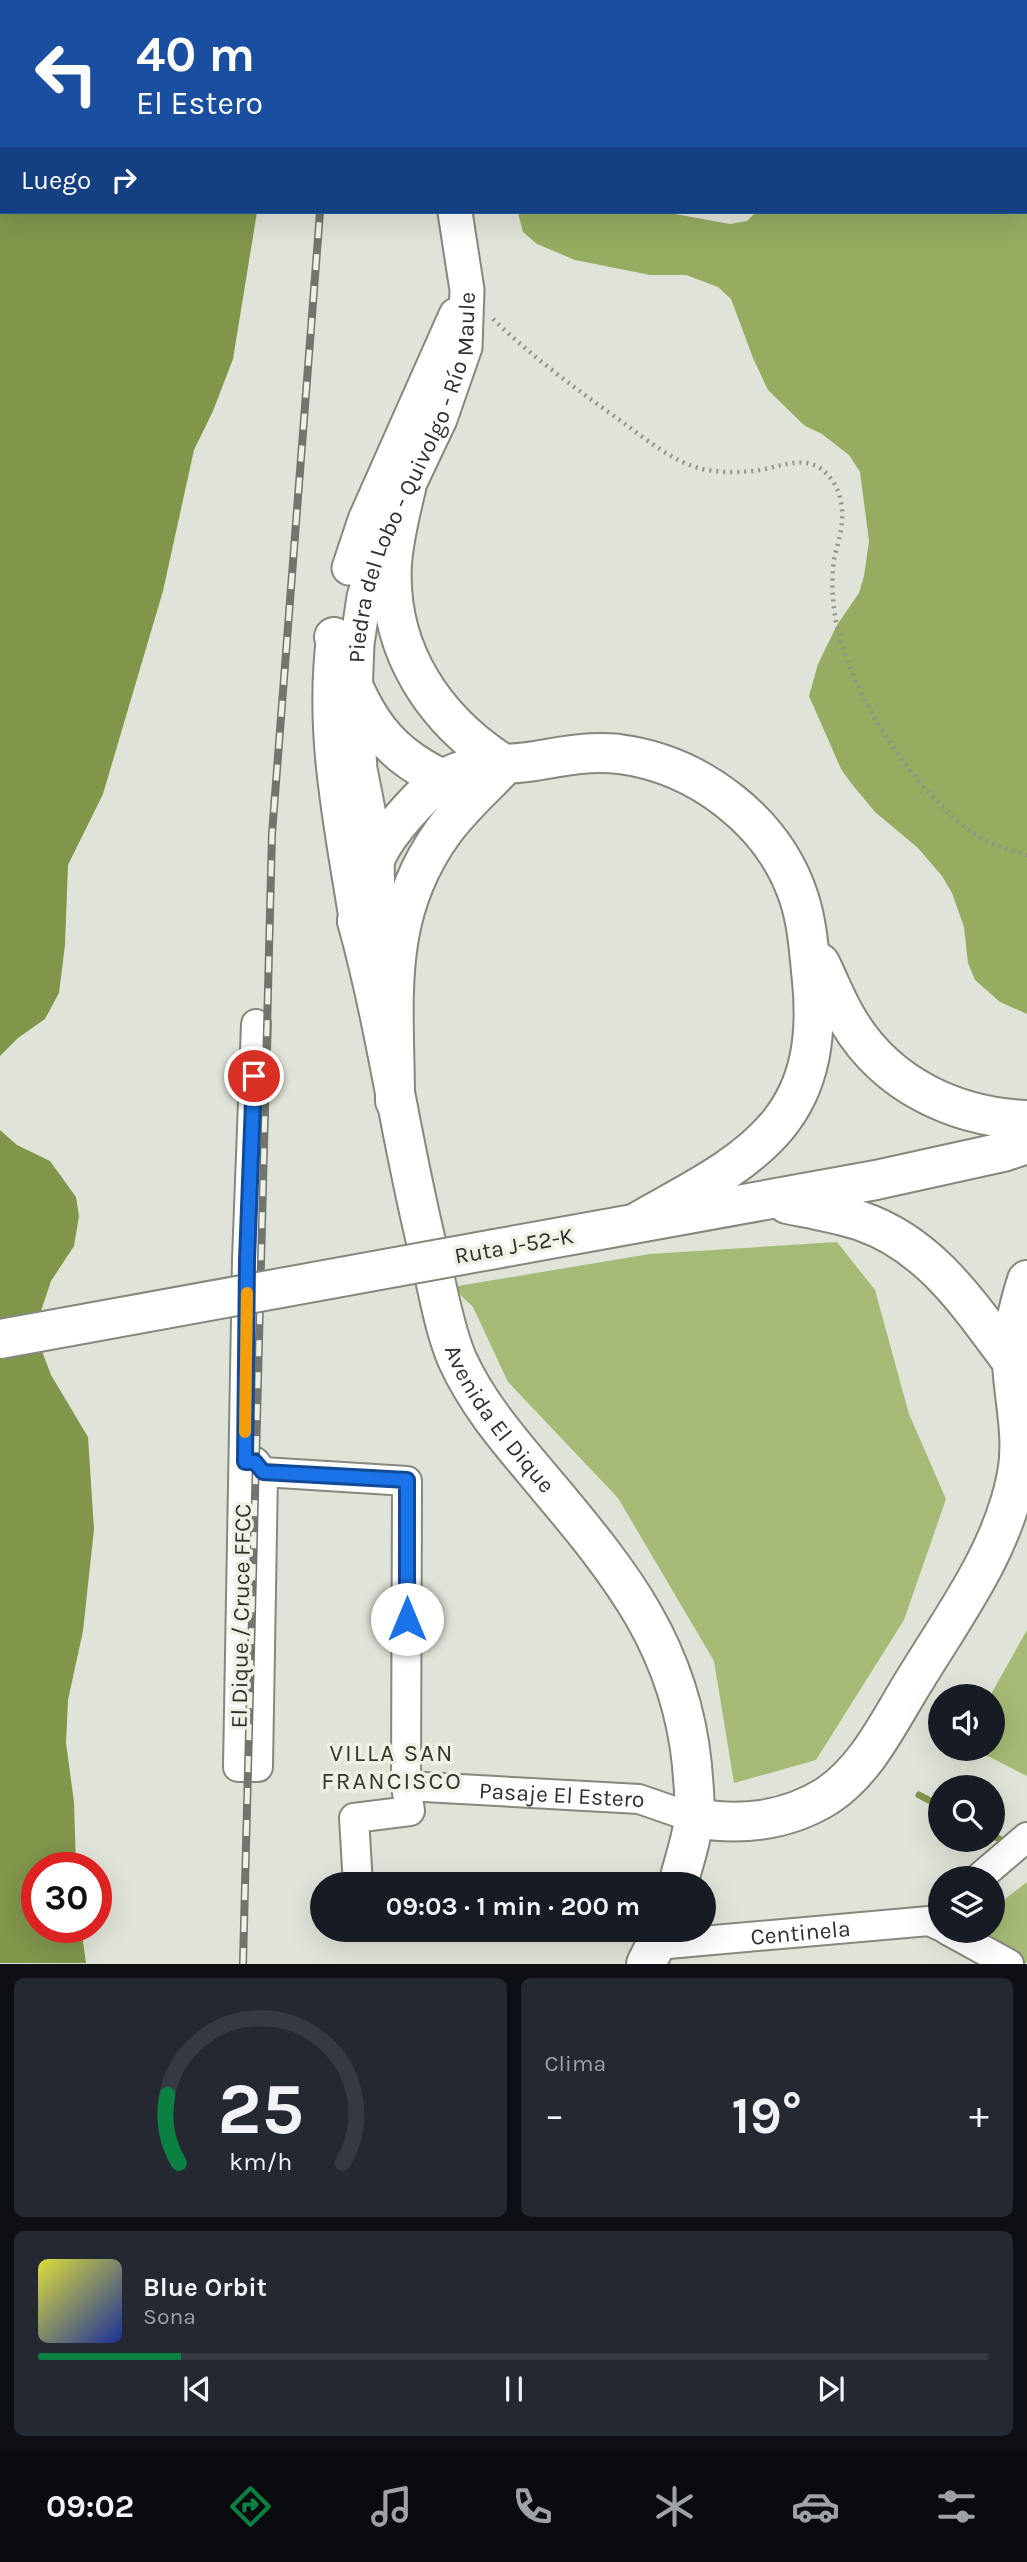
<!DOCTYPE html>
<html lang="es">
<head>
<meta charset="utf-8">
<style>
	:root { --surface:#171b24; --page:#242831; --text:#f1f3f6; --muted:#9ea1a6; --line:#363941; --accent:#0b8043 }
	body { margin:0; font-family:Karla,sans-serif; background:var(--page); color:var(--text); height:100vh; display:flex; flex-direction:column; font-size:26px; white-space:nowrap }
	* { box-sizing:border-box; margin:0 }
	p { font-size:23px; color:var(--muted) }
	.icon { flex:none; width:38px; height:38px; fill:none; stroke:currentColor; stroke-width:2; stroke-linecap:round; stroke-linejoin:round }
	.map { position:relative; height:1964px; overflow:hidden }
	.sheet { display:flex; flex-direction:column; gap:14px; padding:14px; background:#0d0f14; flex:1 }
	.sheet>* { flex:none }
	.guide { position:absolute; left:0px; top:0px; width:1027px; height:214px; box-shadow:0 7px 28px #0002; background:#1a4fa0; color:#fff; overflow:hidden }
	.controls { position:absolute; left:928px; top:1684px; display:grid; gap:14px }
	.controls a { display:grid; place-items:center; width:77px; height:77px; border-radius:50%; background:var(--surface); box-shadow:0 7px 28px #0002; font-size:35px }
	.speed { position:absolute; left:21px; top:1852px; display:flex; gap:14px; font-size:35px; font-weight:700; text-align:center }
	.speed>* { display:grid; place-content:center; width:91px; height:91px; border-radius:50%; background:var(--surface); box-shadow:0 7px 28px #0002; line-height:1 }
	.speed .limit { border:10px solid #d22; background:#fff; color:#111 }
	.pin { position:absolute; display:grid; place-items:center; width:60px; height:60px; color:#fff; margin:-30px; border:4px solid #fff; border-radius:50%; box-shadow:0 2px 7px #0007 }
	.me { position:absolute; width:77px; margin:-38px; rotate:0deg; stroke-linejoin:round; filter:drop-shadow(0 0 5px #0008) }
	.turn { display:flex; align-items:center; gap:24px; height:147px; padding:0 21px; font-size:32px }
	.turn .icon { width:91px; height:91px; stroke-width:2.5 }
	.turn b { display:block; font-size:49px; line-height:60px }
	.then { display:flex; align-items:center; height:66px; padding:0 21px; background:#0003; gap:14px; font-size:26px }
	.big { font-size:52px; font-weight:700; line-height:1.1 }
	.sheet .card { flex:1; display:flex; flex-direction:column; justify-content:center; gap:10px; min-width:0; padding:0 24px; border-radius:10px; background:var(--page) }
	.sheet .dial { align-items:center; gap:0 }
	.dial svg { height:182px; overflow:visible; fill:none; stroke:var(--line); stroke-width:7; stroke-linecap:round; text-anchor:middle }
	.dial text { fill:var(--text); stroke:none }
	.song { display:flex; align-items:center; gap:21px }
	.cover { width:84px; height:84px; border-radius:10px; background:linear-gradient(135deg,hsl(60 70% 55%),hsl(230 70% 35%)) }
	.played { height:7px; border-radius:4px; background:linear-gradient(90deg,var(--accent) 15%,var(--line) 15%) }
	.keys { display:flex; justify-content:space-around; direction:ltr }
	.heat { display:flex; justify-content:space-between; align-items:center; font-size:38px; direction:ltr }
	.sheet .tiles { flex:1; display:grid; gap:14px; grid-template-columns:1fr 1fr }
	.card:last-child { grid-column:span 2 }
	.trip { position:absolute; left:310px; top:1872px; width:406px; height:70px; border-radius:35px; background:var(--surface); box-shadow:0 7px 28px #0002; font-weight:700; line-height:70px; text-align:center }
	.dock { display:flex; height:112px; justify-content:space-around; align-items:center; background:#090b0e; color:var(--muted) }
	.dock .icon { width:49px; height:49px }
	.dock .selected { color:var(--accent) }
	.dock b { font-size:32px; color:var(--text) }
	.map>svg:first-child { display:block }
	.green { fill:#a5bb75 }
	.forest { fill:#95ac61 }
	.water { fill:#80964b }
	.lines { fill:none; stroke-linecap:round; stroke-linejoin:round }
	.stream { stroke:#80964b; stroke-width:7 }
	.minor-casing { stroke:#84887d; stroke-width:32 }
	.tertiary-casing { stroke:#84887d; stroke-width:37 }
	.secondary-casing { stroke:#84887d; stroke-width:42 }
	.primary-casing { stroke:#84887d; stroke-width:42 }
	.path { stroke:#91938b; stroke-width:4.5; stroke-dasharray:2 5; stroke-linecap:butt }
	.minor { stroke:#fff; stroke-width:28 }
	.tertiary { stroke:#fff; stroke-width:33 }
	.secondary { stroke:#fff; stroke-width:38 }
	.primary { stroke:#fff; stroke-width:38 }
	.rail-casing { stroke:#72746d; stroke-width:8 }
	.rail { stroke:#edf2e5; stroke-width:5; stroke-dasharray:16; stroke-linecap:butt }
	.primary-bridge-casing { stroke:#84887d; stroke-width:42; stroke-linecap:butt }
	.primary-bridge { stroke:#fff; stroke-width:38 }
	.route-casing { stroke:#114b97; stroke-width:18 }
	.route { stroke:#1a73e8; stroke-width:12 }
	.slow { stroke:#f59e0b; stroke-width:12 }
	.labels { text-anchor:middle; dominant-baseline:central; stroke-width:7; stroke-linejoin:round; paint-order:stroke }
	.street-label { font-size:23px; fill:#30312d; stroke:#edf2e5 }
	.neighbourhood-label { font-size:24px; letter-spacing:2px; fill:#32352c; stroke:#edf2e5 }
</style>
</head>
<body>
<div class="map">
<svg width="1027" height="1964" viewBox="0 0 1027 1964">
	<rect width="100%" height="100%" fill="#e0e4d8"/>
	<path class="green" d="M837,1242L875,1290L909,1414L946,1499L904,1620L816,1760L734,1783L714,1661L618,1498L508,1382L473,1307L452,1287L650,1254Z
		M1027,1630V1776L982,1753L979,1748H992V1696H990Z
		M1027,1882V1963H1020L964,1930H992V1909Z"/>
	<path class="forest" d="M741,0H1027V1014L1000,1002L975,980L968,963L964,927L952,893L942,876L918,848L875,812L851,783L841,769L809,696L818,664L837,625L859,593L864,576L869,541L860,472L849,455L822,434L805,426L768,390L753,358L731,299L718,287L686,275H650L575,260L537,244L523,232L518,213L664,212L730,224L747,221L756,212H1026V2Z"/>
	<path class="water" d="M0,0L254,2H2V212H257L233,359L213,411L194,450L163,591L103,794L68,865L65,945L59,993L45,1019L18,1038L0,1056Z
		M0,1130L17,1145L50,1161L76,1197L79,1216L74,1246L51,1281L39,1317L40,1346L51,1375L88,1437L94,1529L83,1631L68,1700L66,1743L74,1802L76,1867H37V1927H81L86,1963H0Z"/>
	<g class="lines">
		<path class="stream" d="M919,1795L940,1806
			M992,1835L1008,1844"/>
		<g class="minor-casing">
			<g id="minor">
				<path d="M256,1024L247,1260L238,1767H258L263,1472"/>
				<path d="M249,1462H255L263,1472L407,1481L406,1786L410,1811L354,1818L358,1885"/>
				<path id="s1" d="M406,1786L639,1799L694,1818"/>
				<path d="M979,1878L1027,1837"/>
				<path d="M947,1930L1009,1964"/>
				<path id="s2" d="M657,1945L929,1921L940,1926"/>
			</g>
		</g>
		<g class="tertiary-casing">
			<g id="tertiary">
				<path d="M406,0V2"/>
				<path d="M349,568L365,520L456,315"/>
				<path d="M334,635C321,731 341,823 356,918"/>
				<path id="s3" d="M377,973L379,959L377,855L360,769L355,694L357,644L364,597L378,550L440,419L465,347L467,290L455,212"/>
			</g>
		</g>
		<g class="secondary-casing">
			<g id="secondary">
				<path id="s4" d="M357,921C388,1033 402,1149 431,1262C439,1294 444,1328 457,1359C479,1408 515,1447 549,1488C622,1575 680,1647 692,1765C693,1782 696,1801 694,1818C692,1840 683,1863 678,1885"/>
				<path d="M646,1964L663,1930"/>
			</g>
		</g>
		<g class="primary-casing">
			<path id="primary" d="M406,489C400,513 394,538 392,563C387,650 434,720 505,765
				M334,637C363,716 380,755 463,788
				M357,921C363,899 368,875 377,855C388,832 421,794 442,780C468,762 506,766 535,761C563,756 590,751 619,754C698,764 774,821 799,898C808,926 809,953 812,981C817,1033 812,1084 777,1126C740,1170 683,1195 634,1224
				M820,963C830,983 837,1003 849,1022C887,1085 955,1117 1027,1120
				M395,1101C395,1002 381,918 443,832C460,808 484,787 505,765
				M787,1204C812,1209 837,1213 861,1221C931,1245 970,1306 1012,1362
				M495,1249L876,1180L1003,1152L1027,1144
				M694,1818C741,1826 785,1822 827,1796C868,1769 890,1719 916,1678C955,1614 1003,1550 1017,1474C1024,1437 1014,1401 1012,1363C1011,1336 1019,1305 1027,1280"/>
		</g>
		<path class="path" d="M493,319C533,358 579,391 625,424C648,441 674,462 702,469C721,473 741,473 760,470C787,465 812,452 832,480C847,502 843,527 836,551C832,566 832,583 833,598C837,677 910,788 973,833C989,844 1009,850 1027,855"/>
		<use href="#minor" class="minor"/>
		<use href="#tertiary" class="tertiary"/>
		<use href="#secondary" class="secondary"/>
		<use href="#primary" class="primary"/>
		<g class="rail-casing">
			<path id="rail" d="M330,2V0
				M243,1964L272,834L320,212"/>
		</g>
		<use href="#rail" class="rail"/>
		<g class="primary-bridge-casing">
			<path id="primary-bridge" d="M0,1339L495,1249"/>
		</g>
		<use href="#primary-bridge" class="primary-bridge"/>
	</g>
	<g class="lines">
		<g class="route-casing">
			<path id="route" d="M254,1076L247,1260L245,1462H255L263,1472L407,1480V1619"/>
		</g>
		<use href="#route" class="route"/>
		<path class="slow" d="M245,1432L247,1293"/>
	</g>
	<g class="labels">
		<g class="street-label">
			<text stroke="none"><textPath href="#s3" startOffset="508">Piedra del Lobo - Quivolgo - Río Maule</textPath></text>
			<text transform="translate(514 1246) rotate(-10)">Ruta J-52-K</text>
			<text stroke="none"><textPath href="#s4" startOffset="523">Avenida El Dique</textPath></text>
			<text transform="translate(241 1616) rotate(-89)">El Dique / Cruce FFCC</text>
			<text stroke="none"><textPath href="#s1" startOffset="156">Pasaje El Estero</textPath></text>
			<text stroke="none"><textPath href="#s2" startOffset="144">Centinela</textPath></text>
		</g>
		<g class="neighbourhood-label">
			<text x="392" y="1753">VILLA SAN<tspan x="392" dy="28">FRANCISCO</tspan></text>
		</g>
	</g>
</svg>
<div class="controls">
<a><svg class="icon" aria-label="sound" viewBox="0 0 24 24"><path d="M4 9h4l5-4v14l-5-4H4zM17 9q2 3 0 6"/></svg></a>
<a><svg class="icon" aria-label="search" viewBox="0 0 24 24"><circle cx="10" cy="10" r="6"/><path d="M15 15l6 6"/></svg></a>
<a><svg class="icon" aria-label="layers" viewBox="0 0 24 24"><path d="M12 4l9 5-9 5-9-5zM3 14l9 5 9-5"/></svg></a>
</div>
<div class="speed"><div class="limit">30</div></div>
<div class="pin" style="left:254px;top:1076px;background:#d93025"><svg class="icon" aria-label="arrive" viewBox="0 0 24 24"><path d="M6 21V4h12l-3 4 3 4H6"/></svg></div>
<svg class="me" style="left:407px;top:1619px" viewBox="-20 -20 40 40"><circle r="19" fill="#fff"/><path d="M0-13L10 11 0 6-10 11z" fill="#1a73e8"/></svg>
<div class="trip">09:03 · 1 min · 200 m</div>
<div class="guide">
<div class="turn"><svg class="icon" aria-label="left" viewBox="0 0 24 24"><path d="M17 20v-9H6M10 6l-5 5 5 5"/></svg><div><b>40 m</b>El Estero</div></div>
<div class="then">Luego<svg class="icon" aria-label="right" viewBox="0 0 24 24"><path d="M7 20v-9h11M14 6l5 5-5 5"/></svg></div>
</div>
</div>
<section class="sheet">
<div class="tiles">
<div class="card dial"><svg viewBox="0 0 100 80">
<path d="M14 69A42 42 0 1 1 86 69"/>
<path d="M14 69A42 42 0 0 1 9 39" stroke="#0b8043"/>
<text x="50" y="56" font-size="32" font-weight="700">25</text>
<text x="50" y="72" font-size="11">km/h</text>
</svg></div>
<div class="card"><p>Clima</p>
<div class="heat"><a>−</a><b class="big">19°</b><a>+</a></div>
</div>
<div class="card">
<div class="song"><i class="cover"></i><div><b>Blue Orbit</b><p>Sona</p></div></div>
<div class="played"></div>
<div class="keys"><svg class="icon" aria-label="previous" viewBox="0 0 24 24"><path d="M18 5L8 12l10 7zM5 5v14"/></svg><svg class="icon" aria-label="pause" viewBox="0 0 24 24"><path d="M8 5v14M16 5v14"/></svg><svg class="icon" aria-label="next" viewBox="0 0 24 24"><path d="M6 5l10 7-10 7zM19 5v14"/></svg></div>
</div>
</div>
</section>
<nav class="dock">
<b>09:02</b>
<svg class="icon selected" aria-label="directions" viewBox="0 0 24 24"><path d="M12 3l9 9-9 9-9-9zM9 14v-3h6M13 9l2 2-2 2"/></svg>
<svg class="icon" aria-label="music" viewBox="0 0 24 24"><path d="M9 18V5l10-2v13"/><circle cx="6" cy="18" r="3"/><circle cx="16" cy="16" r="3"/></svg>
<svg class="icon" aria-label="phone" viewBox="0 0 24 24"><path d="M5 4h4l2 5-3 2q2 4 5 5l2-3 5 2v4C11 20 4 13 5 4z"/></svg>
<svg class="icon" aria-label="climate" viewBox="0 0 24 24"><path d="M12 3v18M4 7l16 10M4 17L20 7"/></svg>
<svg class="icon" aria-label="car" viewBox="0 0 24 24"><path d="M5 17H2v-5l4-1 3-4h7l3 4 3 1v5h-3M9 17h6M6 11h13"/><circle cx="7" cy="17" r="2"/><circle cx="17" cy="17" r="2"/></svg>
<svg class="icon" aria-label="filters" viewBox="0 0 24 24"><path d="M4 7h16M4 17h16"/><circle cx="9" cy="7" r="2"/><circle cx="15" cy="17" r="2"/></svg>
</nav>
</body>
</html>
